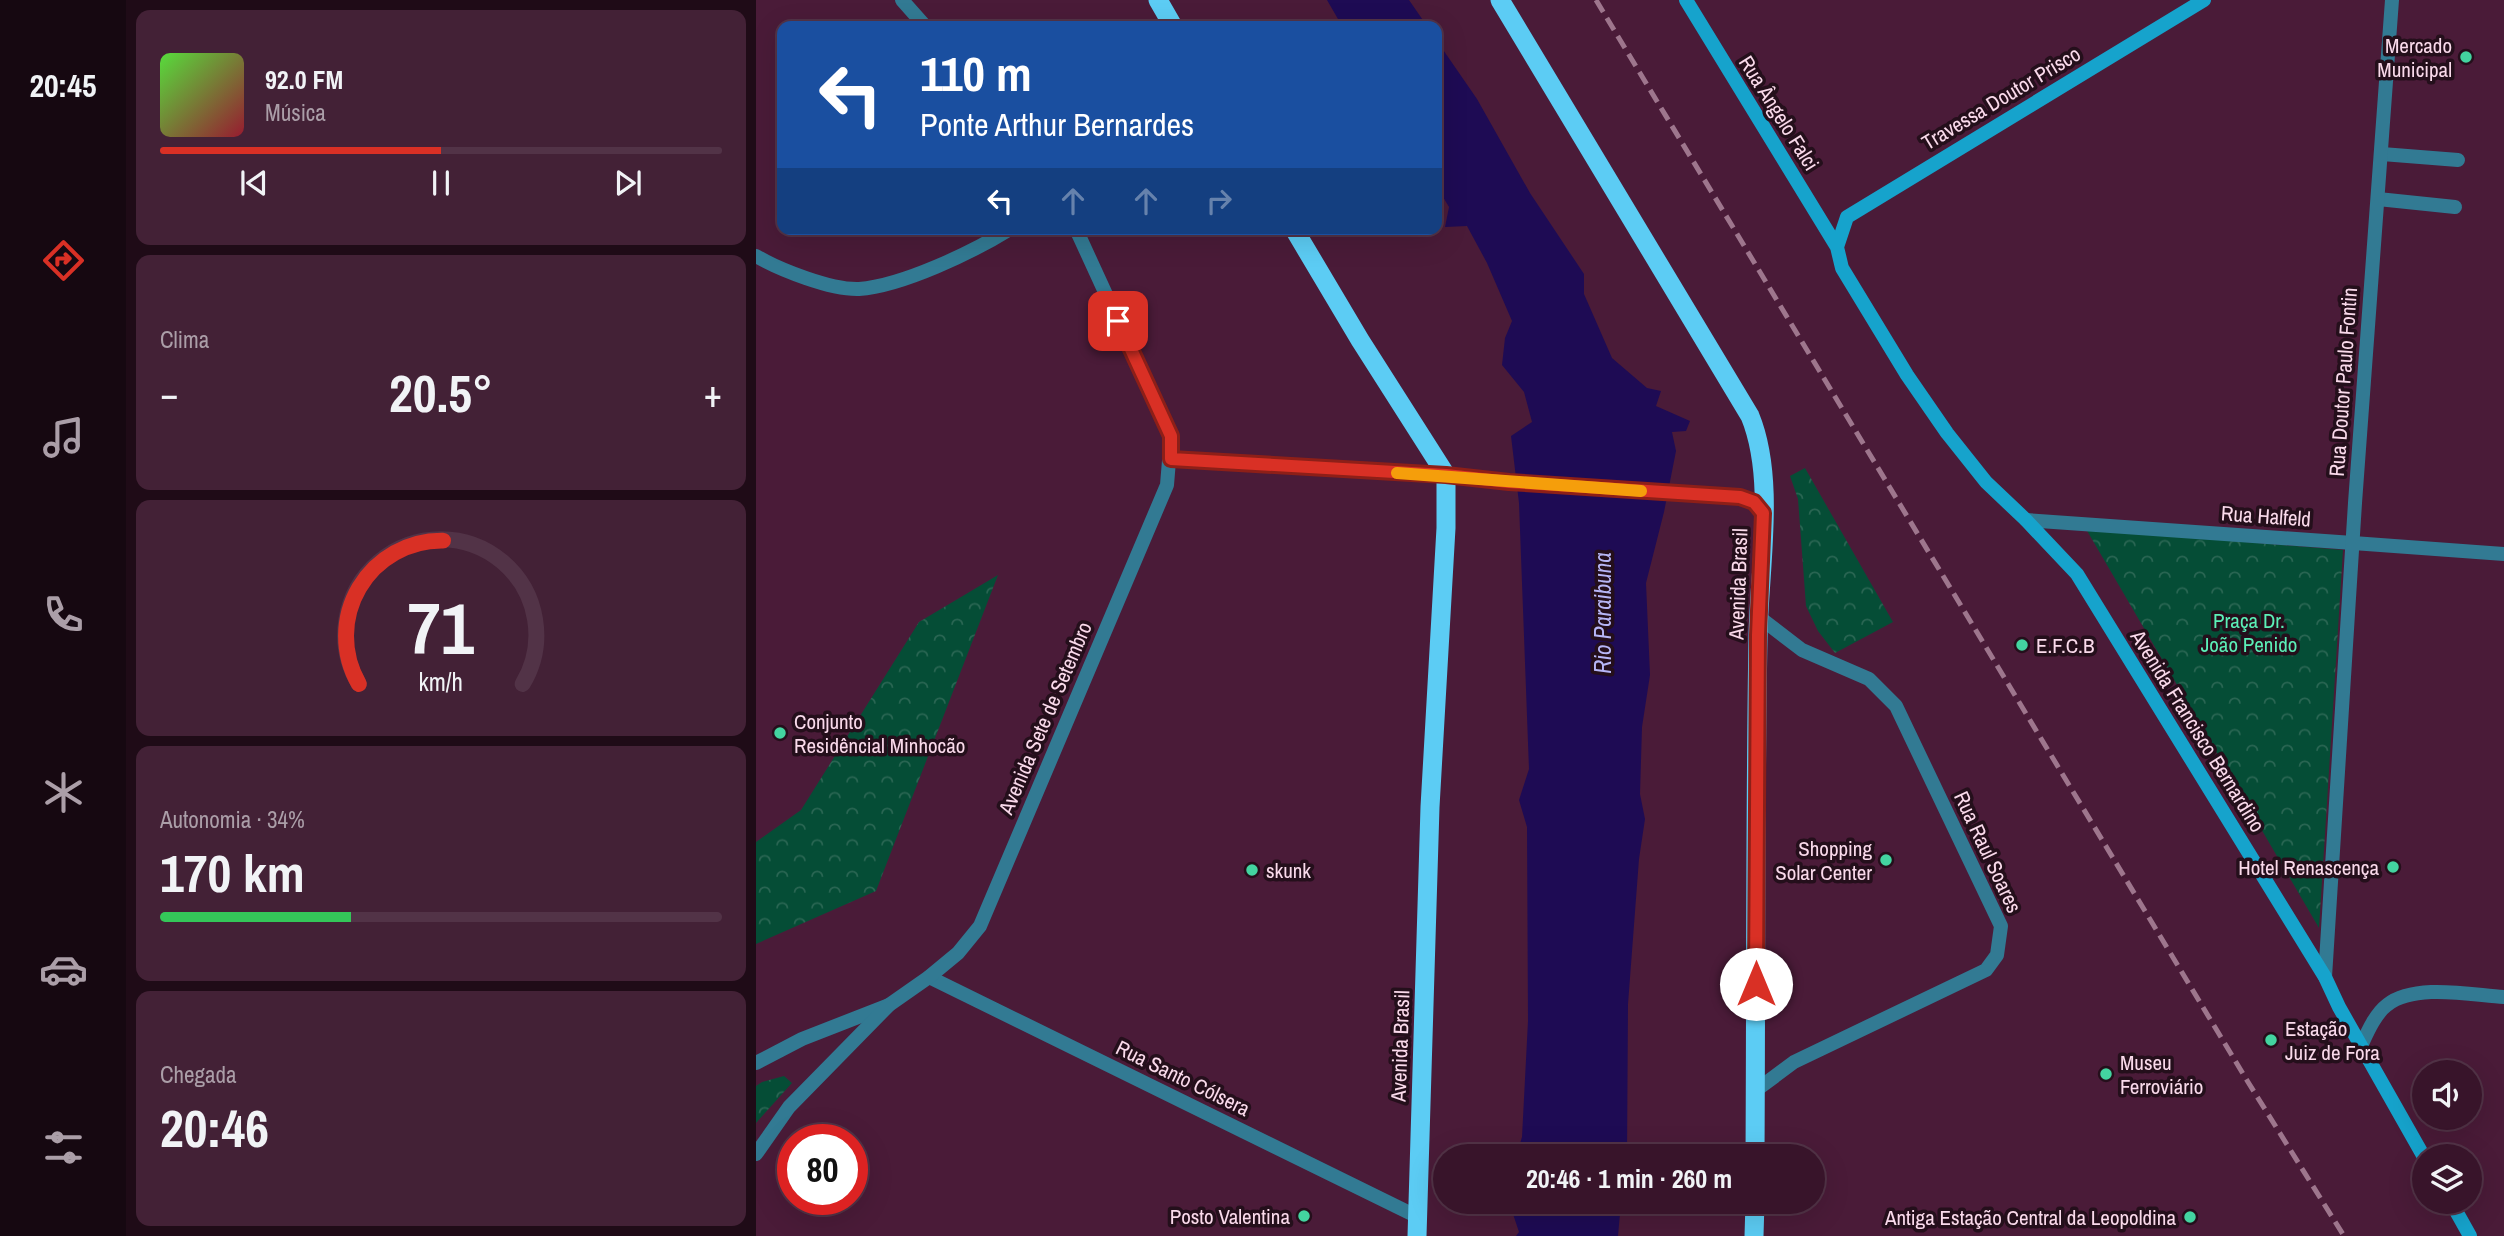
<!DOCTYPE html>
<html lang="pt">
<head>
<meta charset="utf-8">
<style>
	:root { --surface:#38142a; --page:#432136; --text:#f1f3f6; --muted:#ab9ea8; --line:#523347; --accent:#d93025 }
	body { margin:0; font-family:"Archivo Narrow",sans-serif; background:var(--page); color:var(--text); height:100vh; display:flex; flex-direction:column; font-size:26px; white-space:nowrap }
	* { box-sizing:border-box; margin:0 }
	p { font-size:23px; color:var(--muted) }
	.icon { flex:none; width:38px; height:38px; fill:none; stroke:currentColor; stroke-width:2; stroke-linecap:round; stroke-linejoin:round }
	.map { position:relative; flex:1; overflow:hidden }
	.details { display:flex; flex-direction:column; gap:10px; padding:10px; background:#1f0b17; width:630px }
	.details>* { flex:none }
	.top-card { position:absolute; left:21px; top:21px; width:665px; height:214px; border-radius:14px; box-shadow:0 7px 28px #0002,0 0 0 2px var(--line); background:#1a4fa0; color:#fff; overflow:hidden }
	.tools { position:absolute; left:1656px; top:1060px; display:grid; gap:14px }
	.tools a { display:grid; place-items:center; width:70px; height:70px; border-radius:50%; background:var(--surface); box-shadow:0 7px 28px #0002,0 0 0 2px var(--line); font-size:35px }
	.speed { position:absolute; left:21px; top:1124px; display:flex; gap:14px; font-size:35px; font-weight:700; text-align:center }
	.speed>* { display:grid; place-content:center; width:91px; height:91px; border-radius:50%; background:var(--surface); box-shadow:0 7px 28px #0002,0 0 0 2px var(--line); line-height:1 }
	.speed .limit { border:10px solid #d22; background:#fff; color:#111 }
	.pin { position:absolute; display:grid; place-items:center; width:60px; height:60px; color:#fff; margin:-30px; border-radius:14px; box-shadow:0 4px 10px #0006 }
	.me { position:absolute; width:77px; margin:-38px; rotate:0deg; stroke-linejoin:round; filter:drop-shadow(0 0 5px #0008) }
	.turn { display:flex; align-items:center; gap:24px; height:147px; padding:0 28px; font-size:32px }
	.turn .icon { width:91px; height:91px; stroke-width:2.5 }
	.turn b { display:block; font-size:49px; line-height:60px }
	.lanes { display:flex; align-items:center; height:66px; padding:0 28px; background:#0003; justify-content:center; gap:35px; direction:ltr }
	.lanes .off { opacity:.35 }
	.big { font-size:52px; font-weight:700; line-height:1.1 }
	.details .card { flex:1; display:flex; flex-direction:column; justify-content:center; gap:10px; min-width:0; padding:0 24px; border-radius:14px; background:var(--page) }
	.details .dial { align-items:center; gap:0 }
	.dial svg { height:182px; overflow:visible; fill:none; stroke:var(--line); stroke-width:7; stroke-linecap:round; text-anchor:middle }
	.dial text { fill:var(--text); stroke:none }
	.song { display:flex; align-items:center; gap:21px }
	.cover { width:84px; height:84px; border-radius:10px; background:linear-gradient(135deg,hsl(110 70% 55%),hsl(350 70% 35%)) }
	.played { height:7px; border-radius:4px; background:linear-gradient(90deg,var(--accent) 50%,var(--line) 50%) }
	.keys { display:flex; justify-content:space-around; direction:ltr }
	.heat { display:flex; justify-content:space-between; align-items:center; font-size:38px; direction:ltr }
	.charge { height:10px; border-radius:5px; background:linear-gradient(90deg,#34c759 34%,var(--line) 0) }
	.trip { position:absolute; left:677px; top:1144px; width:392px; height:70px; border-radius:35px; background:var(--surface); box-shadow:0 7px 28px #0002,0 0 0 2px var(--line); font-weight:700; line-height:70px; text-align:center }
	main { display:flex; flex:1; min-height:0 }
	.menu { display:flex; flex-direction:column; width:126px; justify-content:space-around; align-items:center; background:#160811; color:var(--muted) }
	.menu .icon { width:49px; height:49px }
	.menu .active { color:var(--accent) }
	.menu b { font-size:32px; color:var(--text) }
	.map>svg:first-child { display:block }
	.park { fill:url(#park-crowns) }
	.water { fill:#1e0b54 }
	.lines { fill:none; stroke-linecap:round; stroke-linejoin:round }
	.service { stroke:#327a93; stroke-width:14 }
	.pedestrian { stroke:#327a93; stroke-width:14 }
	.minor { stroke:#327a93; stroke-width:14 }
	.tertiary { stroke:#327a93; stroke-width:14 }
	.secondary { stroke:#16a3cc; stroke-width:14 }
	.trunk { stroke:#5cccf4; stroke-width:19 }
	.rail { stroke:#9e768d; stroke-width:5; stroke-dasharray:14 7; stroke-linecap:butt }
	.route-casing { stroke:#8d1f18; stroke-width:18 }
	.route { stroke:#d93025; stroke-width:12 }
	.slow { stroke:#f59e0b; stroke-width:12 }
	.poi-dot { fill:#43d4a0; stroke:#240f1b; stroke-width:2.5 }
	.labels { text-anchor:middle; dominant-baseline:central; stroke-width:7; stroke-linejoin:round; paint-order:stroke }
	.poi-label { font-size:21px; fill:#fadaeb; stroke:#240f1b; text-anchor:end }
	.street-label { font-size:21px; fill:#fadaeb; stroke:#240f1b }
	.park-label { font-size:21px; fill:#5befb7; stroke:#240f1b }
	.water-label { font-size:23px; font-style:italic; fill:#b7b6f6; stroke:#240f1b }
</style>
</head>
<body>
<main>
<nav class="menu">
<b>20:45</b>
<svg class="icon active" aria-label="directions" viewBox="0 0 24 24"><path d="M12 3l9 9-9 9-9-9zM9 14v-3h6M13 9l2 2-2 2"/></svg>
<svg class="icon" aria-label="music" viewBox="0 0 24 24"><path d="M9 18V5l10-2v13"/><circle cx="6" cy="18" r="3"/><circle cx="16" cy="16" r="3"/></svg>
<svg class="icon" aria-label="phone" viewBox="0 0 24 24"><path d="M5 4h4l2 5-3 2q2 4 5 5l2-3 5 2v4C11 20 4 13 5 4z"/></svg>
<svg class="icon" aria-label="climate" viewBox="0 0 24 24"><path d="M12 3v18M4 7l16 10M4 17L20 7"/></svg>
<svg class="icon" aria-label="car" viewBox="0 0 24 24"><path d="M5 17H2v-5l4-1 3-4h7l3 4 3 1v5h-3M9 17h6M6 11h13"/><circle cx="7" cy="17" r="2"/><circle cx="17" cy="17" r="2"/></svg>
<svg class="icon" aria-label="filters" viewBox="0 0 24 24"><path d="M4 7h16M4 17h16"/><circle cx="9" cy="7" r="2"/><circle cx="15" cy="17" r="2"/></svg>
</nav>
<section class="details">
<div class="card">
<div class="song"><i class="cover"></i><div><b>92.0 FM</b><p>Música</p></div></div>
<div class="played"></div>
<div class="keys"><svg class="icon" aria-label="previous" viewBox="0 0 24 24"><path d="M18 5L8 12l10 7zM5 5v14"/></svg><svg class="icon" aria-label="pause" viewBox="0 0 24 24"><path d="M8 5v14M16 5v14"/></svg><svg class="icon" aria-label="next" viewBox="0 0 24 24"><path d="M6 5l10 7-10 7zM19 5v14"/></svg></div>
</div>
<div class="card"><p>Clima</p>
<div class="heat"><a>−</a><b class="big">20.5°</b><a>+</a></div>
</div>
<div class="card dial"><svg viewBox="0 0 100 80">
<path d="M14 69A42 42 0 1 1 86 69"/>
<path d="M14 69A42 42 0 0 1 51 6" stroke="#d93025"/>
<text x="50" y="56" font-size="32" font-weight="700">71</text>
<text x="50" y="72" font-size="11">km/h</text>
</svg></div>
<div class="card"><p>Autonomia · 34%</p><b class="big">170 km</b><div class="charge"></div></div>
<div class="card"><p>Chegada</p><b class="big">20:46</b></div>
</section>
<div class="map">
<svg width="1748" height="1236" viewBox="0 0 1748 1236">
	<defs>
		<pattern id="park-crowns" width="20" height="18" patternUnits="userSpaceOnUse" patternTransform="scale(1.75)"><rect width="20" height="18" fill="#054d36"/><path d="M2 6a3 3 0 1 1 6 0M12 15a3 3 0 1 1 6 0" fill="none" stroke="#2a6653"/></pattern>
	</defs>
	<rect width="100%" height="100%" fill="#4a1b38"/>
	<path class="park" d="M1049,468L1137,622L1079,653L1062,631L1050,606L1042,499L1034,476Z
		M1330,529L1587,550L1563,928Z
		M242,575L120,891L0,944V842L45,810L163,622Z
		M28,1076L36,1083L0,1123V1086L6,1082Z"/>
	<path class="water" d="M571,0H653L671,26H586Z
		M681,41L721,99L774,193L828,274V294L856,358L891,388L905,391L900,406L934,421L930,431L916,432L920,451L908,512L890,583L894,675L886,727L884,794L889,819L883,859L872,1004L871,1157H760L766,1137L772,1021L771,827L763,800L773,769L763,503L755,436L776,422L768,392L746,365L749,338L756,321L731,263L711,226L689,227L693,207L681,187Z
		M753,1202H865L862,1236H760L763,1232Z"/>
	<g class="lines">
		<path class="service" d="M1626,154L1702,160
			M1622,199L1699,207"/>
		<path class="pedestrian" d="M1270,520L1597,543"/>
		<path class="minor" d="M0,256C24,270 75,290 103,289C146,286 217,252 254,229
			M1597,543L1748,554
			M173,977L662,1217
			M1569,977L1599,503L1636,0
			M1605,1046C1611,1033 1619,1014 1631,1005C1659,983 1715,995 1748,997
			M0,1063L46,1039L133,1005
			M999,1091L1038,1062L1230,970L1241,955L1245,926L1140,706L1113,679L1046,650L1003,617"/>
		<path class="tertiary" d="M146,0L169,26
			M415,459L690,475L753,482L984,497L998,502L1007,513
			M0,1154L33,1107L133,1005L173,977L202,953L224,926L411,485L415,436L320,229"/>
		<path class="secondary" d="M930,0L1081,247L1086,268L1151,375L1191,433L1230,482L1270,520L1321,574L1569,977L1583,1007L1668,1157
			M1081,247L1091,217L1448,0
			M1695,1202L1714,1236"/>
		<path class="trunk" d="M402,0L417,26
			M744,0L994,416C1020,479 1003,569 1002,637C999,810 1000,984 999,1157
			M538,229L604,340L690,475V528L674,807L661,1236
			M998,1236L999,1202"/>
		<path class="rail" d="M840,0L1492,1082L1588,1236"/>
	</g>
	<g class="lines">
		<g class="route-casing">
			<path id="route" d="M362,321L415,436V459L690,475L753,482L984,497L998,502L1007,513L1002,635L1000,984"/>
		</g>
		<use href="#route" class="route"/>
		<path class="slow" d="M641,473L885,491"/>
	</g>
	<g class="poi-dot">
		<circle cx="1710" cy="57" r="7"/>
		<circle cx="1266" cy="645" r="7"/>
		<circle cx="24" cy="733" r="7"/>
		<circle cx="1130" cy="860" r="7"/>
		<circle cx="1637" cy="867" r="7"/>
		<circle cx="496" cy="870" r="7"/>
		<circle cx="1515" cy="1040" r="7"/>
		<circle cx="1350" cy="1074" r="7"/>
		<circle cx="548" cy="1216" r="7"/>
		<circle cx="1434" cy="1217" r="7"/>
	</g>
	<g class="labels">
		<g class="poi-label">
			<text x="1696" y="45">Mercado<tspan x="1696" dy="24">Municipal</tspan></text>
			<text x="1280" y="645" text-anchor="start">E.F.C.B</text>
			<text x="38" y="721" text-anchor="start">Conjunto<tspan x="38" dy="24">Residêncial Minhocão</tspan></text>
			<text x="1116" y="848">Shopping<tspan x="1116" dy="24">Solar Center</tspan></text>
			<text x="1623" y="867">Hotel Renascença</text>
			<text x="510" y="870" text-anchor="start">skunk</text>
			<text x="1529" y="1028" text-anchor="start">Estação<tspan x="1529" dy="24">Juiz de Fora</tspan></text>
			<text x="1364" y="1062" text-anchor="start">Museu<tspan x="1364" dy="24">Ferroviário</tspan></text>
			<text x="534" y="1216">Posto Valentina</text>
			<text x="1420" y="1217">Antiga Estação Central da Leopoldina</text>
		</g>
		<g class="street-label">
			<text transform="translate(1245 98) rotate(-31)">Travessa Doutor Prisco</text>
			<text transform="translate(1023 113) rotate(58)">Rua Ângelo Falci</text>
			<text transform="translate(1587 382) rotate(-86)">Rua Doutor Paulo Fontin</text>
			<text transform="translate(1510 516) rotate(4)">Rua Halfeld</text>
			<text transform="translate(982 584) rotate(-88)">Avenida Brasil</text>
			<text transform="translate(289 718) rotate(-67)">Avenida Sete de Setembro</text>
			<text transform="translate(1442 731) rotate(58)">Avenida Francisco Bernardino</text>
			<text transform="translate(1232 852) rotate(65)">Rua Raul Soares</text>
			<text transform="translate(644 1046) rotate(-88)">Avenida Brasil</text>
			<text transform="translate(427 1078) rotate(26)">Rua Santo Cólsera</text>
		</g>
		<g class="park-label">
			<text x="1493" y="620">Praça Dr.<tspan x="1493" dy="24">João Penido</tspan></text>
		</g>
		<g class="water-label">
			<text transform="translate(846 613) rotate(-90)">Rio Paraibuna</text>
		</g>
	</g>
</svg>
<div class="tools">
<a><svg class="icon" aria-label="sound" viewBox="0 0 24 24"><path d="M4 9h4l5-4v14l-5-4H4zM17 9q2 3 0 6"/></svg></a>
<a><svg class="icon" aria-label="layers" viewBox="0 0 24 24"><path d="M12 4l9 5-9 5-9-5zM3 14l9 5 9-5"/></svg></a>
</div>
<div class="speed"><div class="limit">80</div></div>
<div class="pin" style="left:362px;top:321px;background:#d93025"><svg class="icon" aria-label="arrive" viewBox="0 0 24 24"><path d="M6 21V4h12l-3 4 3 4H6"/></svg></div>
<svg class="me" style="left:1000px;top:984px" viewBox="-20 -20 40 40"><circle r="19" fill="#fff"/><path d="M0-13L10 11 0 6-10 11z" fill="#d93025"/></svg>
<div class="trip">20:46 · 1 min · 260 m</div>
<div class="top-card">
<div class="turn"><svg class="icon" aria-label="left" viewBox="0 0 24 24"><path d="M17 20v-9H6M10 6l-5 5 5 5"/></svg><div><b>110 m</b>Ponte Arthur Bernardes</div></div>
<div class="lanes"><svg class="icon" aria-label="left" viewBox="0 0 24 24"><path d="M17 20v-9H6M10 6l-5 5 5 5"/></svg><svg class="icon off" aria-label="ahead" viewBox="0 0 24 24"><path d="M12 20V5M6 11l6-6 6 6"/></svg><svg class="icon off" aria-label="ahead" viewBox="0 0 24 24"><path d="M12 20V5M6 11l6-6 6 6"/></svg><svg class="icon off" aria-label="right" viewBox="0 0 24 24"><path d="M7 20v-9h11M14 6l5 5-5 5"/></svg></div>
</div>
</div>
</main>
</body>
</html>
